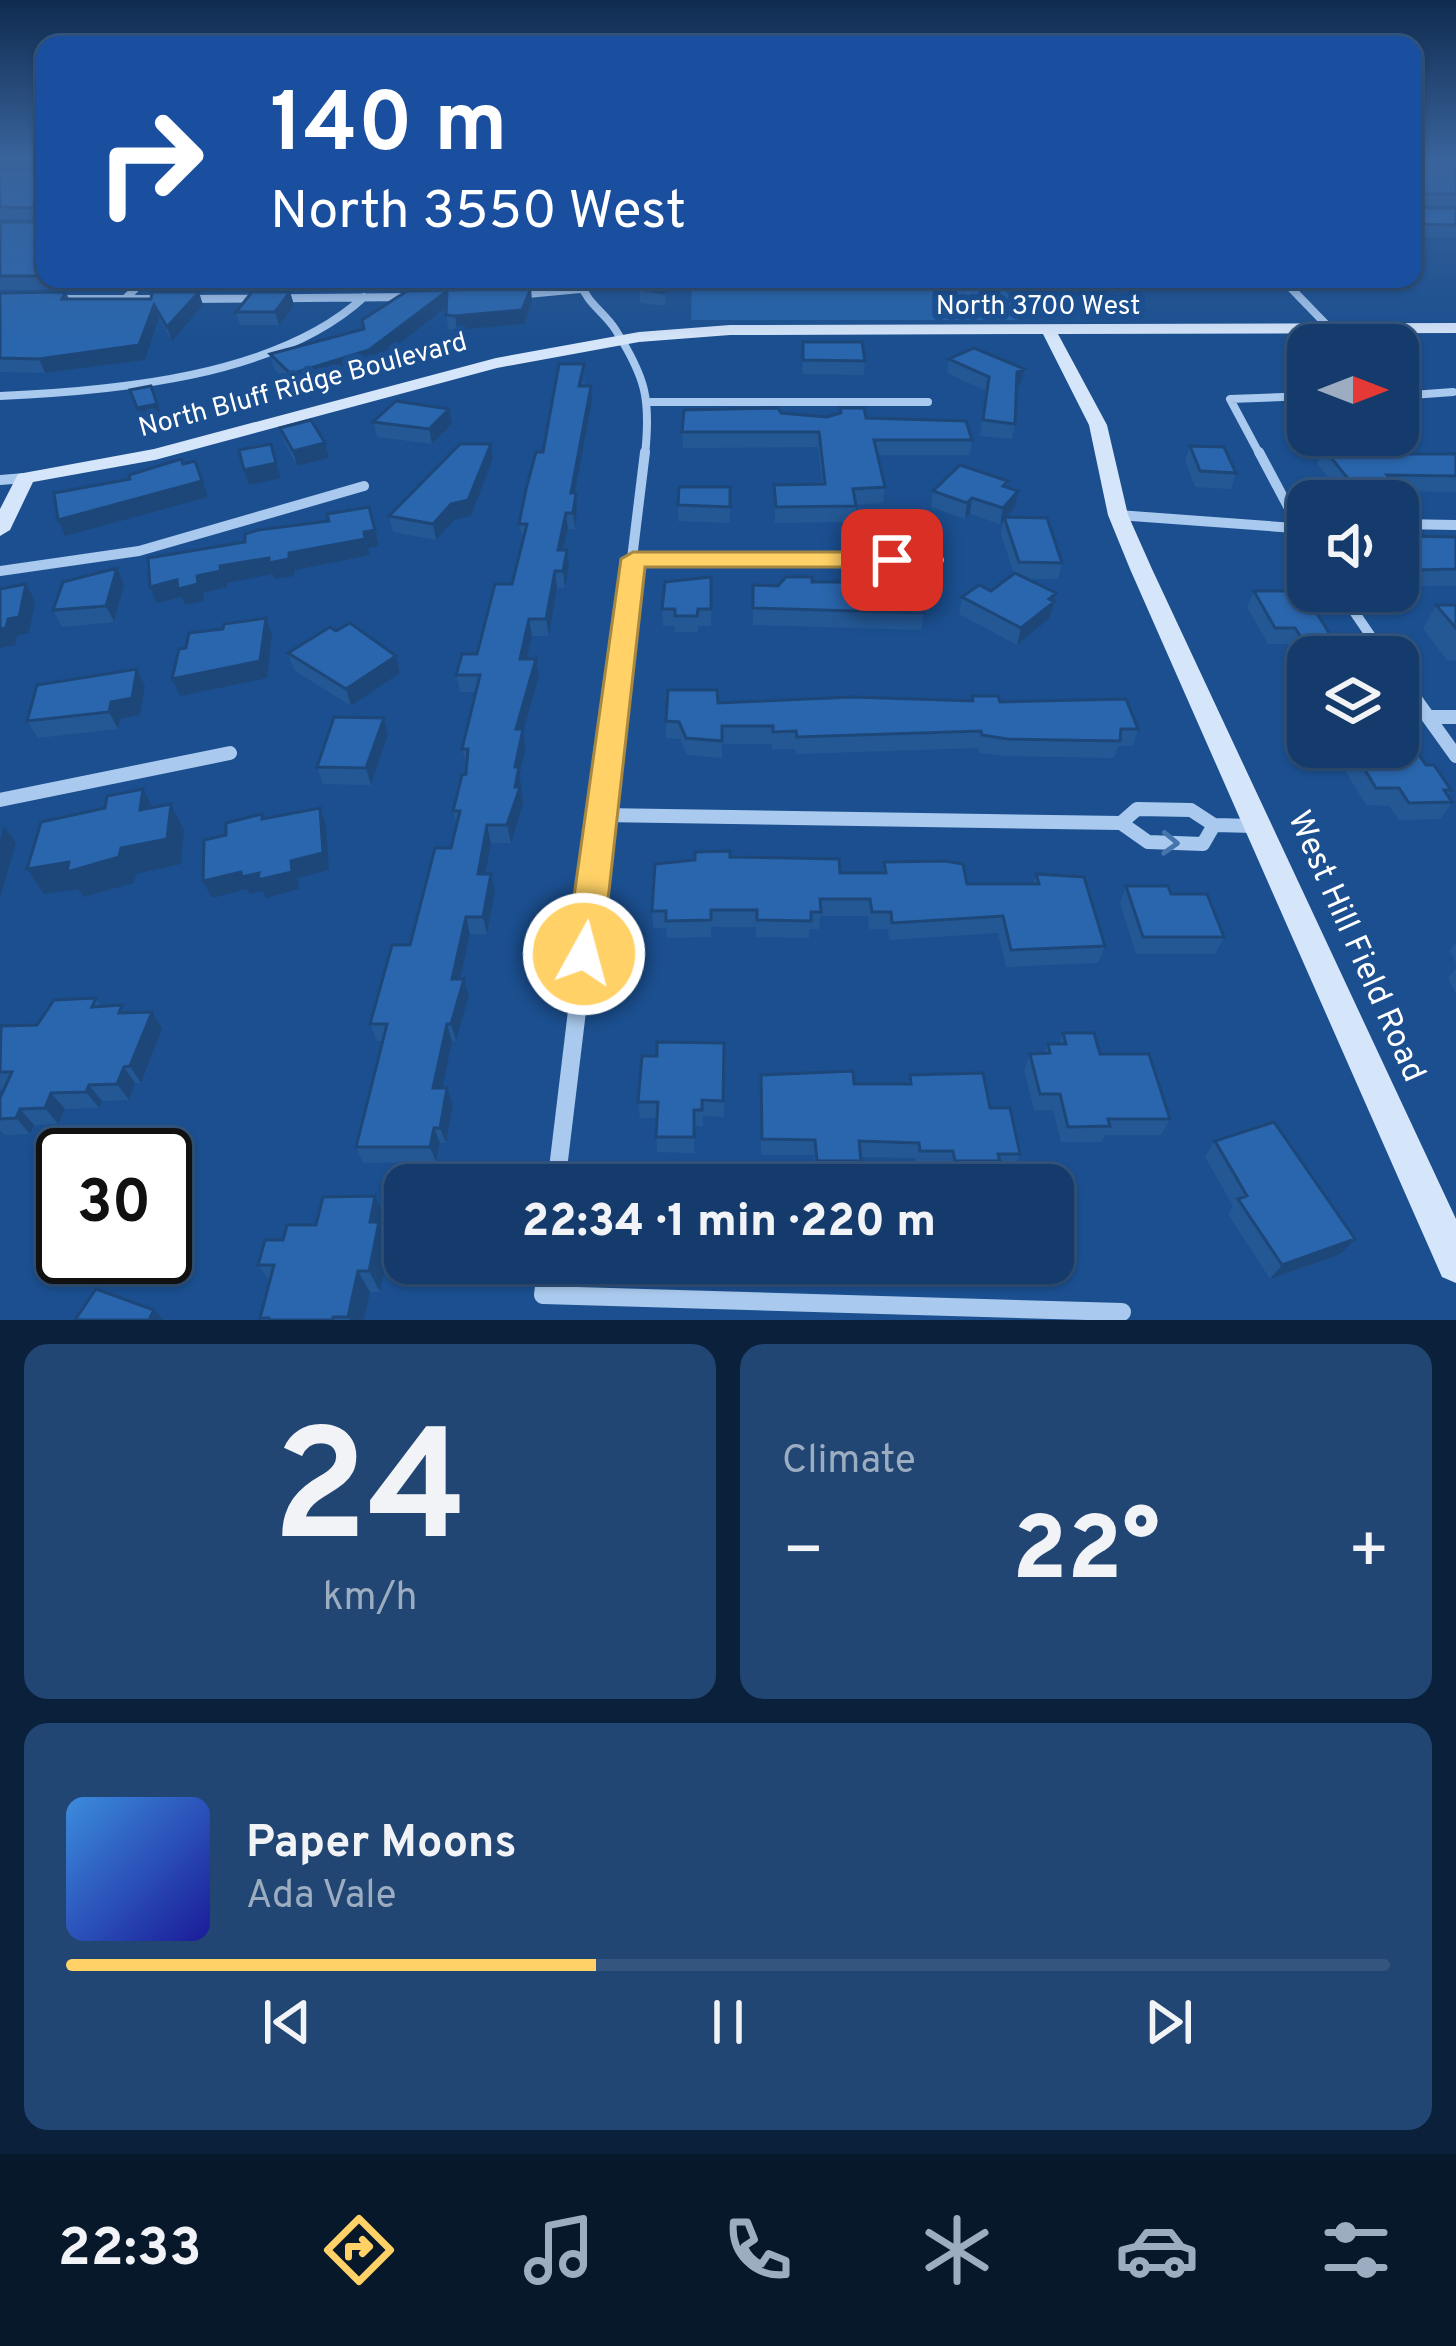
<!DOCTYPE html>
<html lang="en">
<head>
<meta charset="utf-8">
<style>
	:root { --surface:#143b6b; --page:#214673; --text:#f1f3f6; --muted:#9dadc1; --line:#33557e; --accent:#ffd166 }
	body { margin:0; font-family:Overpass,sans-serif; background:var(--page); color:var(--text); height:100vh; display:flex; flex-direction:column; font-size:45px; white-space:nowrap }
	* { box-sizing:border-box; margin:0 }
	p { font-size:39px; color:var(--muted) }
	.icon { flex:none; width:66px; height:66px; fill:none; stroke:currentColor; stroke-width:2; stroke-linecap:round; stroke-linejoin:round }
	.map { position:relative; height:1320px; overflow:hidden }
	.side { display:flex; flex-direction:column; gap:24px; padding:24px; background:#0b203b; flex:1 }
	.side>* { flex:none }
	.guide { position:absolute; left:36px; top:36px; width:1386px; height:252px; border-radius:24px; box-shadow:0 3px 9px #0004,0 0 0 3px var(--line); background:#1a4fa0; color:#fff; overflow:hidden }
	.needle { width:78px; rotate:90deg }
	.buttons { position:absolute; left:1287px; top:324px; display:grid; gap:24px }
	.buttons a { display:grid; place-items:center; width:132px; height:132px; border-radius:24px; background:var(--surface); box-shadow:0 3px 9px #0004,0 0 0 3px var(--line); font-size:60px }
	.speed { position:absolute; left:36px; top:1128px; display:flex; gap:24px; font-size:60px; font-weight:700; text-align:center }
	.speed>* { display:grid; place-content:center; width:156px; height:156px; border-radius:50%; background:var(--surface); box-shadow:0 3px 9px #0004,0 0 0 3px var(--line); line-height:1 }
	.speed .limit { border:6px solid #111; border-radius:18px; background:#fff; color:#111 }
	.pin { position:absolute; display:grid; place-items:center; width:102px; height:102px; color:#fff; margin:-51px; border-radius:24px; box-shadow:0 6px 18px #0006 }
	.me { position:absolute; width:132px; margin:-66px; rotate:7deg; stroke-linejoin:round; filter:drop-shadow(0 0 9px #0008) }
	.turn { display:flex; align-items:center; gap:42px; height:252px; padding:0 36px; font-size:54px }
	.turn .icon { width:156px; height:156px; stroke-width:2.5 }
	.turn b { display:block; font-size:84px; line-height:102px }
	.big { font-size:90px; font-weight:800; line-height:1.1 }
	.side .tile { flex:1; display:flex; flex-direction:column; justify-content:center; gap:18px; min-width:0; padding:0 42px; border-radius:24px; background:var(--page) }
	.side .dial { align-items:center; gap:0 }
	.dial b { font-size:156px; line-height:1 }
	.song { display:flex; align-items:center; gap:36px }
	.cover { width:144px; height:144px; border-radius:18px; background:linear-gradient(135deg,hsl(210 70% 55%),hsl(240 70% 35%)) }
	.played { height:12px; border-radius:6px; background:linear-gradient(90deg,var(--accent) 40%,var(--line) 40%) }
	.keys { display:flex; justify-content:space-around; direction:ltr }
	.heat { display:flex; justify-content:space-between; align-items:center; font-size:66px; direction:ltr }
	.side .tiles { flex:1; display:grid; gap:24px; grid-template-columns:1fr 1fr }
	.tile:last-child { grid-column:span 2 }
	.trip { position:absolute; left:384px; top:1164px; width:690px; height:120px; border-radius:24px; background:var(--surface); box-shadow:0 3px 9px #0004,0 0 0 3px var(--line); font-weight:800; line-height:120px; text-align:center }
	.tabs { display:flex; height:192px; justify-content:space-around; align-items:center; background:#08182b; color:var(--muted) }
	.tabs .icon { width:84px; height:84px }
	.tabs .current { color:var(--accent) }
	.tabs b { font-size:54px; color:var(--text) }
	.map>svg:first-child { display:block }
	.green { fill:#2461a8 }
	.lines { fill:none; stroke-linecap:round; stroke-linejoin:round }
	.street-far4 { stroke:#a9c9ee; stroke-width:6 }
	.street-far3 { stroke:#a9c9ee; stroke-width:8 }
	.street-far2 { stroke:#a9c9ee; stroke-width:10 }
	.street-far1 { stroke:#a9c9ee; stroke-width:14 }
	.street { stroke:#a9c9ee; stroke-width:18 }
	.secondary { fill:#d6e6fa; fill-rule:evenodd }
	.wall { fill:#245895 }
	.shaded-wall { fill:#1d4779 }
	.building { fill:#2a66ad; stroke:#1d4779; stroke-width:3 }
	.oneway { stroke:#4674ac }
	.route { fill:#ffd166; stroke:#a68842; stroke-width:3 }
	.labels { text-anchor:middle; dominant-baseline:central; stroke-width:12; stroke-linejoin:round; paint-order:stroke }
	.far-street-label { font-size:27px; fill:#fff; stroke:#1b4f8f }
	.street-label { font-size:33px; fill:#fff; stroke:#1b4f8f }
</style>
</head>
<body>
<div class="map">
<svg width="1456" height="1320" viewBox="0 0 1456 1320">
	<rect width="100%" height="100%" fill="#1b4f8f"/>
	<path class="green" d="M692,279H1000L1021,320H691Z"/>
	<g class="lines">
		<path class="street-far4" d="M579,279L582,287
			M1282,279L1290,287
			M137,287L145,279"/>
		<path class="street-far3" d="M581,284C587,303 605,313 615,329C646,378 651,399 645,455
			M1287,284L1346,345
			M517,295L580,289
			M55,299H167
			M125,299L140,284
			M187,299L413,297
			M0,396C114,391 277,377 364,297
			M1398,396L1453,392
			M651,402H928
			M1260,455L1230,399L1308,396"/>
		<path class="street-far2" d="M1259,452L1291,512L1308,524
			M0,480L25,478
			M1118,515L1308,529
			M1398,524L1456,525
			M633,559L939,560
			M0,571L139,551L364,486
			M1340,591L1385,657
			M618,673L645,452"/>
		<path class="street-far1" d="M1398,675L1456,756
			M1429,717H1456
			M0,800L230,753
			M601,815L1121,823L1148,842L1203,844L1214,825
			M1121,823L1137,809L1191,810L1214,825L1254,826
			M584,956L618,670"/>
		<path class="street" d="M556,1185L584,953
			M547,1263L543,1295L1122,1312"/>
		<path class="secondary" d="M1456,323V333L1058,334L1107,425L1128,515L1152,569L1456,1219V1283L1442,1277L1130,569L1108,515L1089,425L1043,334L730,335L639,342L497,368L155,460L33,482L10,530L0,536V509L18,474L154,449L496,358L639,332L730,325Z"/>
	</g>
	<path class="wall" d="M0,156H45V279H102L91,289L0,290V222H40L43,220H0V171H42L44,168H0Z
		M1413,156H1456V206H1414L1417,208H1456V237H1413Z
		M169,279H227L218,289H173Z
		M267,279H540L539,284L432,288L431,281L313,280L306,289H270Z
		M618,279H666L665,306L640,303V282H618Z
		M407,291L532,301L524,324L457,330L448,329L446,307L373,365L295,388L274,369L270,354L364,329Z
		M66,292L69,299L203,305L172,341L159,318L145,360L45,373L0,372V293Z
		M290,292L294,305L279,325H240L236,312Z
		M803,342L865,361L864,375L802,374Z
		M949,359L1021,384L1016,386L1015,424L1012,439L980,436L986,391L947,373Z
		M585,378L584,386L592,401L575,493L577,509L575,529H568L564,550H567L569,566L565,588H557L549,636H532L527,659H536L539,676L523,732L526,746L520,774L523,805L511,843H491L485,874H491L495,891L487,934H470L461,979H464L469,996L456,1041H452L442,1088L453,1105L446,1143H440L436,1162L363,1163L356,1147L383,1041H377L370,1024L410,945L451,848L457,826L453,811L466,774L467,766L462,749L476,692H460L456,675L477,654L512,584L523,540L519,524L543,452Z
		M840,408L866,418L972,440L970,455H878L885,487L883,503L856,505L855,522L775,523L774,485L822,484L818,447L683,448L682,432L781,413L827,417L840,414Z
		M373,422L452,424L432,444L377,437Z
		M280,428L325,443L329,458L297,466L285,443Z
		M491,444L493,459L471,516L454,520L436,540L393,532L389,516Z
		M1190,446L1236,473L1231,489L1195,487L1185,461Z
		M1323,448L1368,454H1456V492L1387,491L1384,497H1343L1317,463Z
		M1008,481L1007,488L1018,491L1015,507L1006,517L1062,563L1058,579H1026L1056,593L1050,618L1017,645L959,614L962,597L991,591L1014,574L1001,534L1004,519L1000,524L970,514L965,519L931,507L933,491Z
		M730,487V523L678,521V505Z
		M1398,536L1456,537V586H1409L1398,572Z
		M711,577V626H698V632H675V626H663L662,609Z
		M812,582L877,589L924,613L921,630L753,625V585L778,586Z
		M124,585L114,622L62,627L53,610Z
		M1254,591L1344,657H1308V709L1295,688L1304,671L1288,644H1268L1247,607Z
		M1436,605H1456V661L1447,660L1423,629Z
		M288,653L400,673L351,706L294,670Z
		M137,669L145,686L140,715L120,719L118,729L38,738L27,721Z
		M972,696L1138,729L1133,746H1118L1114,758L1003,756L979,753L978,748L796,754L795,749H772V744H722V758L687,755L680,739L666,738V721L718,703L971,701Z
		M384,718L388,735L371,785L323,784L317,767Z
		M1331,747H1398L1426,765L1451,790L1448,795L1452,802L1441,819L1399,820L1389,806L1366,805Z
		M730,857L840,873H883L884,862L967,884H1033L1036,874L1105,946L1098,963L1006,967L998,933L889,940L888,929H869L868,916H820L819,929H810L809,938L756,937V927H711V937L667,938L666,928H653L652,911Z
		M1126,886L1171,894L1224,937L1215,954H1136L1120,903Z
		M1456,943V963L1450,951Z
		M1456,968V993L1448,978Z
		M96,998L101,1006L127,1013L162,1029L141,1083H135L129,1100L102,1101L99,1108L65,1109L58,1124L34,1125L30,1134L5,1135L0,1130V1098L4,1089H0V1028L37,1025Z
		M1063,1033L1100,1054L1170,1119L1161,1135H1105L1102,1142H1061L1053,1110H1034L1024,1070L1030,1054L1044,1053L1048,1044H1059Z
		M724,1043V1117L703,1116V1126H695L694,1153L657,1152V1118H640L638,1102L657,1056Z
		M761,1075L854,1084H908L910,1075L990,1108L1020,1154L1014,1169H997L994,1176L950,1177L948,1166L917,1167L915,1158L861,1157L858,1177H815L814,1155H761Z
		M1215,1141L1355,1239L1341,1254L1270,1279L1228,1214L1233,1206L1205,1157Z
		M375,1196L386,1218L384,1230L390,1243L380,1292H370L364,1320H261L260,1318L270,1281L258,1265L283,1240Z"/>
	<path class="shaded-wall" d="M87,279H102L91,289Z
		M215,279H227L218,289Z
		M531,288L532,301L524,324L457,330L455,316Z
		M447,291L450,304L373,365L295,388L291,374Z
		M199,292L203,305L172,341L167,327Z
		M290,292L294,305L279,325L275,312Z
		M154,305L159,318L145,360L45,373L39,359Z
		M1024,369L1021,384L1014,387L1017,372Z
		M151,386L163,419L143,423L137,408Z
		M591,386L592,401L572,509L571,493Z
		M449,409L452,424L432,444L429,429Z
		M325,443L329,458L297,466L293,451Z
		M491,444L493,459L471,516L454,520L436,540L433,524L451,504Z
		M195,461L208,497L65,536L58,520Z
		M276,463L281,478L249,485L244,470Z
		M1018,491L1015,507L1000,524L1003,508Z
		M576,493L577,509L575,529L573,513Z
		M972,498L970,514L965,519L967,503Z
		M566,513L568,529L560,566L558,550Z
		M375,530L379,546L368,548L364,532Z
		M365,539L370,555L295,570L294,576L275,579L273,574L227,583V587L203,593L204,601L185,605L182,597L157,603L150,587L220,566Z
		M567,550L569,566L565,588L563,571Z
		M117,568L124,585L114,622L106,606Z
		M555,571L557,588L549,636L546,619Z
		M26,584L35,601L29,633L17,636L16,645L0,648V629L8,619Z
		M1056,593L1050,618L1017,645L1021,628Z
		M266,618L272,635L267,678L180,696L172,679Z
		M529,619L532,636L523,676L520,659Z
		M396,656L400,673L351,706L346,689Z
		M536,659L539,676L523,732L526,746L520,774L523,805L511,843L507,825L515,767L516,729Z
		M137,669L145,686L140,715L120,719L118,729L109,712L111,702Z
		M384,718L388,735L371,785L366,768Z
		M143,789L156,814L140,810Z
		M171,804L184,830L181,864L136,874L134,883L83,897L78,889L44,894L27,869L121,848Z
		M320,808L326,825L329,870L298,878L299,889L266,898L263,891L250,894L247,889L212,898L203,881L291,861Z
		M487,825L491,843L482,892L478,874Z
		M4,826L16,843L0,898V840Z
		M491,874L495,891L487,934L483,917Z
		M466,917L470,934L457,996L452,979Z
		M464,979L469,996L456,1041L451,1024Z
		M152,1012L162,1029L141,1083L130,1066Z
		M447,1024L452,1041L439,1105L433,1088Z
		M124,1067L135,1083L129,1100L117,1084Z
		M89,1085L102,1101L99,1108L86,1092Z
		M447,1088L453,1105L446,1143L440,1128Z
		M51,1093L65,1109L58,1124L45,1108Z
		M20,1109L34,1125L30,1134L16,1118Z
		M434,1128L440,1143L436,1162L430,1147Z
		M375,1196L386,1218L384,1230L390,1243L380,1292L369,1271L370,1222Z
		M1355,1239L1341,1254L1270,1279L1282,1265Z
		M358,1271L370,1292L364,1320H350L348,1317Z
		M154,1310L164,1320H149Z"/>
	<path class="building" d="M1413,156H1456V194H1415L1413,198Z
		M45,166V213L41,208L0,207V171H42Z
		M1413,205L1417,208H1456V225L1413,224Z
		M45,218V276H0V222H40Z
		M640,279H666L664,293L639,289Z
		M531,288L522,310L455,316L446,315L447,291L369,350L291,374L270,354L364,329L362,320L407,291Z
		M66,292L62,299H151L152,292H199L167,327L154,305L139,345L39,359L0,358V293Z
		M252,292H290L275,312H236Z
		M803,342H862L865,361L803,360Z
		M974,348L1024,369L1017,372L1015,424L983,420L989,377L949,359Z
		M559,364H584L579,386H591L571,493H576L573,513H566L558,550H567L563,571H555L546,619H529L520,659H536L516,729H523L515,767H519L515,787H520L507,825H487L478,874H491L483,917H466L452,979H464L451,1024H447L433,1088H447L440,1128H434L430,1147H356L387,1024H370L392,945H410L435,848H451L460,811H453L462,775L466,774L468,749H462L480,675H456L462,654H477L495,584H512L527,524H519L526,489L536,452H543Z
		M151,386L157,404L137,408L130,390Z
		M396,401L449,409L429,429L373,422Z
		M778,408L781,413L827,417L841,413L840,408H864L866,418L966,421L972,440H874L885,487L853,489L856,506L776,507L774,485L825,484L819,432H682L684,410Z
		M311,420L325,443L293,451L280,428Z
		M271,444L276,463L244,470L239,450Z
		M460,444H491L468,500L451,504L433,524L389,516Z
		M1190,446L1224,447L1236,473L1200,471Z
		M1323,448H1363L1368,454H1456V476L1387,475L1391,481H1350Z
		M181,459L183,464L195,461L202,481L58,520L54,493L130,479L129,475Z
		M960,465L1008,481L1003,486L1018,491L1003,508L972,498L967,503L933,491Z
		M679,487H730V507L678,505Z
		M369,507L375,530L364,532L365,539L289,553V559L269,563V558L220,566L221,571L197,576L198,584L178,589L177,580L150,587L148,558L245,542V534L258,530L329,521L327,514Z
		M1004,517L1047,518L1062,563L1019,562Z
		M1398,536L1456,537V569L1418,570L1398,546Z
		M117,568L106,606L53,610L63,582Z
		M1015,573L1056,593L1049,599L1054,602L1021,628L962,597L979,585L991,591Z
		M711,577V609H698L697,616H675V609H662L665,582Z
		M786,577H812V582H876L877,589H920L924,613L753,608V585L778,586Z
		M26,584L19,617L8,619L6,628L0,629V589Z
		M1254,591H1303L1344,657H1314L1295,628H1275Z
		M1436,605H1456V628Z
		M266,618L260,661L172,679L179,649L186,648L189,633L223,629L224,624Z
		M350,623L396,656L346,689L288,653L330,627L336,631Z
		M137,669L132,698L111,702L109,712L27,721L37,685Z
		M668,690H717L718,703L852,697L973,701L972,696H998L1000,702L1126,699L1138,729H1121L1120,741L1007,739L982,735L981,731L797,737L796,731L773,732V726H722V741L686,738L679,722L666,721Z
		M334,717L384,718L366,768L317,767Z
		M1398,733L1401,738H1408L1426,765H1434L1451,790H1444L1452,802L1409,803L1399,788H1376L1351,747H1398Z
		M143,789L140,810L171,804L167,839L121,848L119,857L67,872L69,862L27,869L41,822L105,808L107,796Z
		M320,808L323,853L291,861L292,872L258,880L259,873L242,877L241,872L203,881L204,840L226,835V823L262,814V819Z
		M730,851V857L839,859L840,873H886L884,862L945,861L963,864L967,884H1039L1036,874L1084,877L1105,946L1011,950L1003,916L892,923L891,912H872L870,899H820L821,912H811V921L757,920V910H711V920L666,921V911H652L655,864L695,860V852Z
		M1126,886H1168L1171,894H1207L1224,937H1143Z
		M96,998L92,1007L122,1005L119,1013L152,1012L130,1066L124,1067L117,1084L89,1085L86,1092L51,1093L45,1108L20,1109L16,1118L0,1119V1098L12,1072H0L1,1026L37,1025L54,1000Z
		M1063,1033H1094L1100,1054H1149L1170,1119H1108L1110,1126L1068,1127L1060,1094H1040L1030,1054L1050,1053L1048,1044H1066Z
		M657,1042L724,1043L723,1101L702,1100V1110H694V1137H656L658,1102H638L642,1056H657Z
		M853,1071L854,1084H911L910,1075L983,1073L990,1108H1010L1020,1154H998L1000,1161H955L953,1151H920L919,1143L859,1141L861,1161H817L815,1140L762,1139L761,1075Z
		M1274,1122L1355,1239L1282,1265L1238,1199L1247,1196L1215,1141Z
		M375,1196L370,1222H379L369,1271H358L348,1317H333V1320H269V1318H260L274,1265H258L265,1240H283L287,1225H316L323,1197Z
		M96,1289L154,1310L149,1320H75Z"/>
	<defs><path id="oneway-chevron" d="M-2-3.5L2.5 0L-2 3.5" fill="none" stroke-width="1.6" stroke-linecap="round" stroke-linejoin="round" transform="scale(3)"/></defs>
	<use class="oneway" href="#oneway-chevron" transform="translate(1170 843) rotate(2)"/>
	<linearGradient id="sky" x2="0" y2="1"><stop stop-color="#0f2b4f"/><stop offset="0.46" stop-color="#39639b"/><stop offset="1" stop-color="#39639b" stop-opacity="0"/></linearGradient>
	<rect width="1456" height="341" fill="url(#sky)"/>
	<path class="route" d="M633,552H892L904,560L892,567H645L602,954L597,965L584,969L572,965L566,954L621,559Z"/>
	<g class="labels">
		<g class="far-street-label">
			<text x="1038" y="307">North 3700 West</text>
			<text transform="translate(303 386) rotate(-15)">North Bluff Ridge Boulevard</text>
		</g>
		<g class="street-label">
			<text transform="translate(1355 947) rotate(66)">West Hill Field Road</text>
		</g>
	</g>
</svg>
<div class="buttons">
<a><svg class="needle" viewBox="-14 -14 28 28"><path d="M0-13l5 13h-10z" fill="#e53935"/><path d="M0 13l5-13h-10z" fill="#9dadc1"/></svg></a>
<a><svg class="icon" aria-label="sound" viewBox="0 0 24 24"><path d="M4 9h4l5-4v14l-5-4H4zM17 9q2 3 0 6"/></svg></a>
<a><svg class="icon" aria-label="layers" viewBox="0 0 24 24"><path d="M12 4l9 5-9 5-9-5zM3 14l9 5 9-5"/></svg></a>
</div>
<div class="speed"><div class="limit">30</div></div>
<div class="pin" style="left:892px;top:560px;background:#d93025"><svg class="icon" aria-label="arrive" viewBox="0 0 24 24"><path d="M6 21V4h12l-3 4 3 4H6"/></svg></div>
<svg class="me" style="left:584px;top:954px" viewBox="-20 -20 40 40"><circle r="17" fill="#ffd166" stroke="#fff" stroke-width="3"/><path d="M0-11L8 9 0 5-8 9z" fill="#fff"/></svg>
<div class="trip">22:34 · 1 min · 220 m</div>
<div class="guide">
<div class="turn"><svg class="icon" aria-label="right" viewBox="0 0 24 24"><path d="M7 20v-9h11M14 6l5 5-5 5"/></svg><div><b>140 m</b>North 3550 West</div></div>
</div>
</div>
<section class="side">
<div class="tiles">
<div class="tile dial"><b>24</b><p>km/h</p></div>
<div class="tile"><p>Climate</p>
<div class="heat"><a>−</a><b class="big">22°</b><a>+</a></div>
</div>
<div class="tile">
<div class="song"><i class="cover"></i><div><b>Paper Moons</b><p>Ada Vale</p></div></div>
<div class="played"></div>
<div class="keys"><svg class="icon" aria-label="previous" viewBox="0 0 24 24"><path d="M18 5L8 12l10 7zM5 5v14"/></svg><svg class="icon" aria-label="pause" viewBox="0 0 24 24"><path d="M8 5v14M16 5v14"/></svg><svg class="icon" aria-label="next" viewBox="0 0 24 24"><path d="M6 5l10 7-10 7zM19 5v14"/></svg></div>
</div>
</div>
</section>
<nav class="tabs">
<b>22:33</b>
<svg class="icon current" aria-label="directions" viewBox="0 0 24 24"><path d="M12 3l9 9-9 9-9-9zM9 14v-3h6M13 9l2 2-2 2"/></svg>
<svg class="icon" aria-label="music" viewBox="0 0 24 24"><path d="M9 18V5l10-2v13"/><circle cx="6" cy="18" r="3"/><circle cx="16" cy="16" r="3"/></svg>
<svg class="icon" aria-label="phone" viewBox="0 0 24 24"><path d="M5 4h4l2 5-3 2q2 4 5 5l2-3 5 2v4C11 20 4 13 5 4z"/></svg>
<svg class="icon" aria-label="climate" viewBox="0 0 24 24"><path d="M12 3v18M4 7l16 10M4 17L20 7"/></svg>
<svg class="icon" aria-label="car" viewBox="0 0 24 24"><path d="M5 17H2v-5l4-1 3-4h7l3 4 3 1v5h-3M9 17h6M6 11h13"/><circle cx="7" cy="17" r="2"/><circle cx="17" cy="17" r="2"/></svg>
<svg class="icon" aria-label="filters" viewBox="0 0 24 24"><path d="M4 7h16M4 17h16"/><circle cx="9" cy="7" r="2"/><circle cx="15" cy="17" r="2"/></svg>
</nav>
</body>
</html>
